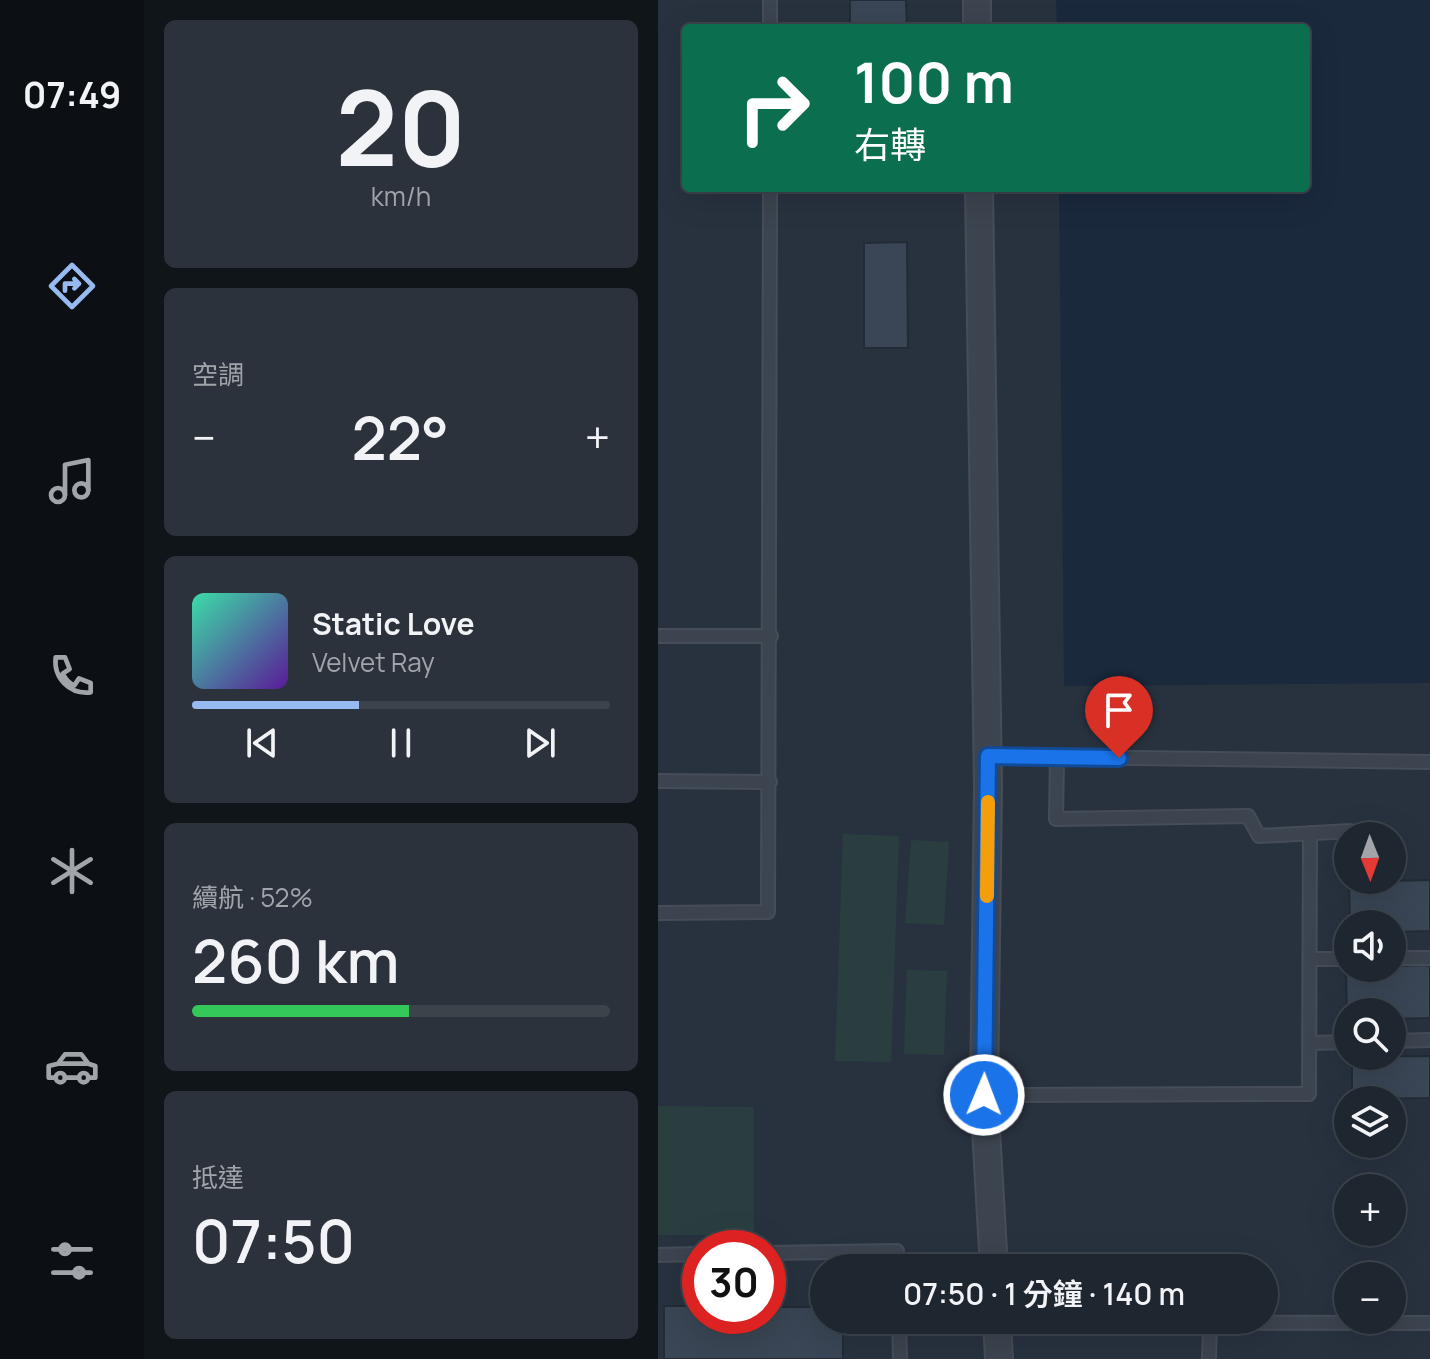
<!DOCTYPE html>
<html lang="zh-TW">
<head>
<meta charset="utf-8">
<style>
	:root { --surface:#1e262f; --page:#2b323b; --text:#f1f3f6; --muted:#a1a5aa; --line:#3c434b; --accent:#97baf0 }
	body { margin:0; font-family:Manrope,"Noto Sans TC",sans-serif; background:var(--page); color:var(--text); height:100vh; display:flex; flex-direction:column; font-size:30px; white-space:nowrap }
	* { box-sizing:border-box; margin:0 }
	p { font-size:26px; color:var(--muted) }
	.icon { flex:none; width:44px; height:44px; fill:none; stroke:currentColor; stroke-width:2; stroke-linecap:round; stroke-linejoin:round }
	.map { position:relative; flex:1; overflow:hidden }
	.drawer { display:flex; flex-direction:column; gap:20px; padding:20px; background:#10151a; width:514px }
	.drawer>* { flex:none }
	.top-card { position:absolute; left:24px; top:24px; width:628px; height:168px; border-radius:8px; box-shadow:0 8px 32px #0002,0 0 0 2px var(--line); background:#0b6e4f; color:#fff; overflow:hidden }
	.needle { width:52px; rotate:179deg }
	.fabs { position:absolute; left:676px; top:822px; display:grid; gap:16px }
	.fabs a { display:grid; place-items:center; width:72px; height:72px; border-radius:50%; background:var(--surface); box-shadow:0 8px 32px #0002,0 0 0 2px var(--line); font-size:40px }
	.speed { position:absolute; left:24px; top:1230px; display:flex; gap:16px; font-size:40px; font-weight:700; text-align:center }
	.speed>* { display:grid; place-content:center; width:104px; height:104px; border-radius:50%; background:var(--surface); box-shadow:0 8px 32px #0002,0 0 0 2px var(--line); line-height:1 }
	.speed .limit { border:12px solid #d22; background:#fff; color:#111 }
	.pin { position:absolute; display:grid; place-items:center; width:68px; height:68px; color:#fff; margin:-82px -34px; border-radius:50% 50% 50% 0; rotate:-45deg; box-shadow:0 0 8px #0007 }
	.pin .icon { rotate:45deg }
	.me { position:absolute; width:88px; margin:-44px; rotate:1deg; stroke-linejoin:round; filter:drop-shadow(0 0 6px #0008) }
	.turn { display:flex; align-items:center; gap:28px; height:168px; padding:0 40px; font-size:36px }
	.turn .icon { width:104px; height:104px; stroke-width:2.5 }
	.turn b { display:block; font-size:56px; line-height:68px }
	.big { font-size:60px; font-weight:600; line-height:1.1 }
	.drawer .tile { flex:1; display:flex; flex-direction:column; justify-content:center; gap:12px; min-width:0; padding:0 28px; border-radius:12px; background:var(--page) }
	.drawer .dial { align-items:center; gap:0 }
	.dial b { font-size:104px; line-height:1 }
	.song { display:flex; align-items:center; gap:24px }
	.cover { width:96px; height:96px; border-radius:12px; background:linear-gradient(135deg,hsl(160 70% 55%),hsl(270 70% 35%)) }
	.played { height:8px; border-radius:4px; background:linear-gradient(90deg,var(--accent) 40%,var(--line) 40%) }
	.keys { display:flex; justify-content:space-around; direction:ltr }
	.heat { display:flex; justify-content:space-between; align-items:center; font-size:44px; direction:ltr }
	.charge { height:12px; border-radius:6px; background:linear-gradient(90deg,#34c759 52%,var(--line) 0) }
	.trip { position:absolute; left:152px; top:1254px; width:468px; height:80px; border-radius:40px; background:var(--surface); box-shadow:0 8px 32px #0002,0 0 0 2px var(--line); font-weight:600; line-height:80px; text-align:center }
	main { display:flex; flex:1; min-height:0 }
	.menu { display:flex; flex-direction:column; width:144px; justify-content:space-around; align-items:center; background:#0c0f13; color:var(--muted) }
	.menu .icon { width:56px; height:56px }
	.menu .current { color:var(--accent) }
	.menu b { font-size:36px; color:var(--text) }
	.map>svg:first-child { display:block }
	.green { fill:#2a3e40 }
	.water { fill:#1b293d }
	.building { fill:#3a4655; stroke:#232b36; stroke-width:2 }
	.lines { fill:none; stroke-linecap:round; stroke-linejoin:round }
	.service-casing { stroke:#464d58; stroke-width:16 }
	.minor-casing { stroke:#464d58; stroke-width:30 }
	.service { stroke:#3c444f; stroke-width:12 }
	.minor { stroke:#3c444f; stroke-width:26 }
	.route-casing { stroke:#114b97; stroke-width:20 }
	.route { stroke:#1a73e8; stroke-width:14 }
	.slow { stroke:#f59e0b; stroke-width:14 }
</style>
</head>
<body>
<main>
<nav class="menu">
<b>07:49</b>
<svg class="icon current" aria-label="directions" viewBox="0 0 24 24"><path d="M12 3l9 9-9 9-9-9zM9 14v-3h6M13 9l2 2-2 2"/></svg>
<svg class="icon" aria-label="music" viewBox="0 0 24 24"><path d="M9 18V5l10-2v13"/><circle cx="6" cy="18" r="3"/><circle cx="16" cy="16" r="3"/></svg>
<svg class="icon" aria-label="phone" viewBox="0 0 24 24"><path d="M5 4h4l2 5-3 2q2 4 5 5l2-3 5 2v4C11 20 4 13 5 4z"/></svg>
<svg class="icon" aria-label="climate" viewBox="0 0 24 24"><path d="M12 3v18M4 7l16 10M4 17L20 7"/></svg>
<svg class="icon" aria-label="car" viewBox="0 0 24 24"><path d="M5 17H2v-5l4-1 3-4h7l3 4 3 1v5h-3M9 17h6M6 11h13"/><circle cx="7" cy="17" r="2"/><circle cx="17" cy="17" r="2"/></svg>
<svg class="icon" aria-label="filters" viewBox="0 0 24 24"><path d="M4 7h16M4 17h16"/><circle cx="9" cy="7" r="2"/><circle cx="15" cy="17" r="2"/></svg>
</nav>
<section class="drawer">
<div class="tile dial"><b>20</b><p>km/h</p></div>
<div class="tile"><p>空調</p>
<div class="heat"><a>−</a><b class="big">22°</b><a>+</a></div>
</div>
<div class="tile">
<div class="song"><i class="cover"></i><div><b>Static Love</b><p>Velvet Ray</p></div></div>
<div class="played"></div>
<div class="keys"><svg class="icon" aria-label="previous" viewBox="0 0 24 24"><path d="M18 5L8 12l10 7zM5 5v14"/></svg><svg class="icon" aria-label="pause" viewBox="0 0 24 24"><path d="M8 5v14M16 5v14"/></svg><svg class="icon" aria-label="next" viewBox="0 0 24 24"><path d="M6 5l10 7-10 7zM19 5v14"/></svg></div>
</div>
<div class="tile"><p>續航 · 52%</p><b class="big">260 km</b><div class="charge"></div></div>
<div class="tile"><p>抵達</p><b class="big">07:50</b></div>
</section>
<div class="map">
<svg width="772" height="1359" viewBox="0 0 772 1359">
	<rect width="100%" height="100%" fill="#28323f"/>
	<path class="green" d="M185,834L241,836L233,1062L177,1061Z
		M253,840L291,842L286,925L247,923Z
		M249,970L289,971L286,1055L246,1054Z
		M0,1106L96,1107V1235H0Z"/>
	<path class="water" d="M398,0H772V683L406,686L401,188H648V28H399Z"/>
	<path class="building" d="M192,0H248L249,28H192Z
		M249,242L250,348H206V243Z
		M772,880V931L734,932V924L692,922L691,882Z
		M772,965V1018L734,1019V1012H690L689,1020L688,967Z
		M772,1056V1098L694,1099V1057Z
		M6,1306H42V1316H110V1307H166V1320H185V1359H6Z"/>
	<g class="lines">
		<g class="service-casing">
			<path id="service" d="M112,0V28
				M0,636H113
				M330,756L772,762
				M399,757L398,819L590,816L601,836L692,831
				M0,781L112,782
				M0,913L110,912L112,188
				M734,958H772
				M652,959H690
				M734,1041L772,1040
				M652,1043L690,1042
				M326,1095L651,1094L652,833
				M110,1253L239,1251V1268
				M0,1255L42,1254
				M241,1320L242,1359
				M339,1322L772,1323
				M551,1359L552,1322"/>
		</g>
		<g class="minor-casing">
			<path id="minor" d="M319,0V28
				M321,188L330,786L326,1095L336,1268
				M339,1320L341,1359"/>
		</g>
		<use href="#service" class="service"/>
		<use href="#minor" class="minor"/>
	</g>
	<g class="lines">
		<g class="route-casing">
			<path id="route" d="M326,1095L330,756L461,758"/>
		</g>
		<use href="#route" class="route"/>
		<path class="slow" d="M329,896L330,802"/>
	</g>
</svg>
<div class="fabs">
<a><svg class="needle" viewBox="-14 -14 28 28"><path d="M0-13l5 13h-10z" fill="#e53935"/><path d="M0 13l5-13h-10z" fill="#a1a5aa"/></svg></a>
<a><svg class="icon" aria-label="sound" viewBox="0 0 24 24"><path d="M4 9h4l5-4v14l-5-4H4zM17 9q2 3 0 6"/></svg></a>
<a><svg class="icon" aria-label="search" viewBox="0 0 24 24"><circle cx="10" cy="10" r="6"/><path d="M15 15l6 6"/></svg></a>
<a><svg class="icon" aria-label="layers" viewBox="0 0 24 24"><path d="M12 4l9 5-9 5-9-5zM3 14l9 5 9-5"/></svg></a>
<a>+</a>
<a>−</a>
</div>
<div class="speed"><div class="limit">30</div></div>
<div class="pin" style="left:461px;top:758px;background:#d93025"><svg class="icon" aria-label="arrive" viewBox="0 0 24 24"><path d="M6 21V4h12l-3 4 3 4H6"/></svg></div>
<svg class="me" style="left:326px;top:1095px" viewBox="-20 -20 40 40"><circle r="17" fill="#1a73e8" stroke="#fff" stroke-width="3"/><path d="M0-11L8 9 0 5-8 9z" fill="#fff"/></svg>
<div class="trip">07:50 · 1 分鐘 · 140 m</div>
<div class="top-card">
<div class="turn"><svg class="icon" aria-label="right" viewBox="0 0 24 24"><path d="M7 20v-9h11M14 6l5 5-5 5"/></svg><div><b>100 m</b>右轉</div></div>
</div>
</div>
</main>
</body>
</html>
